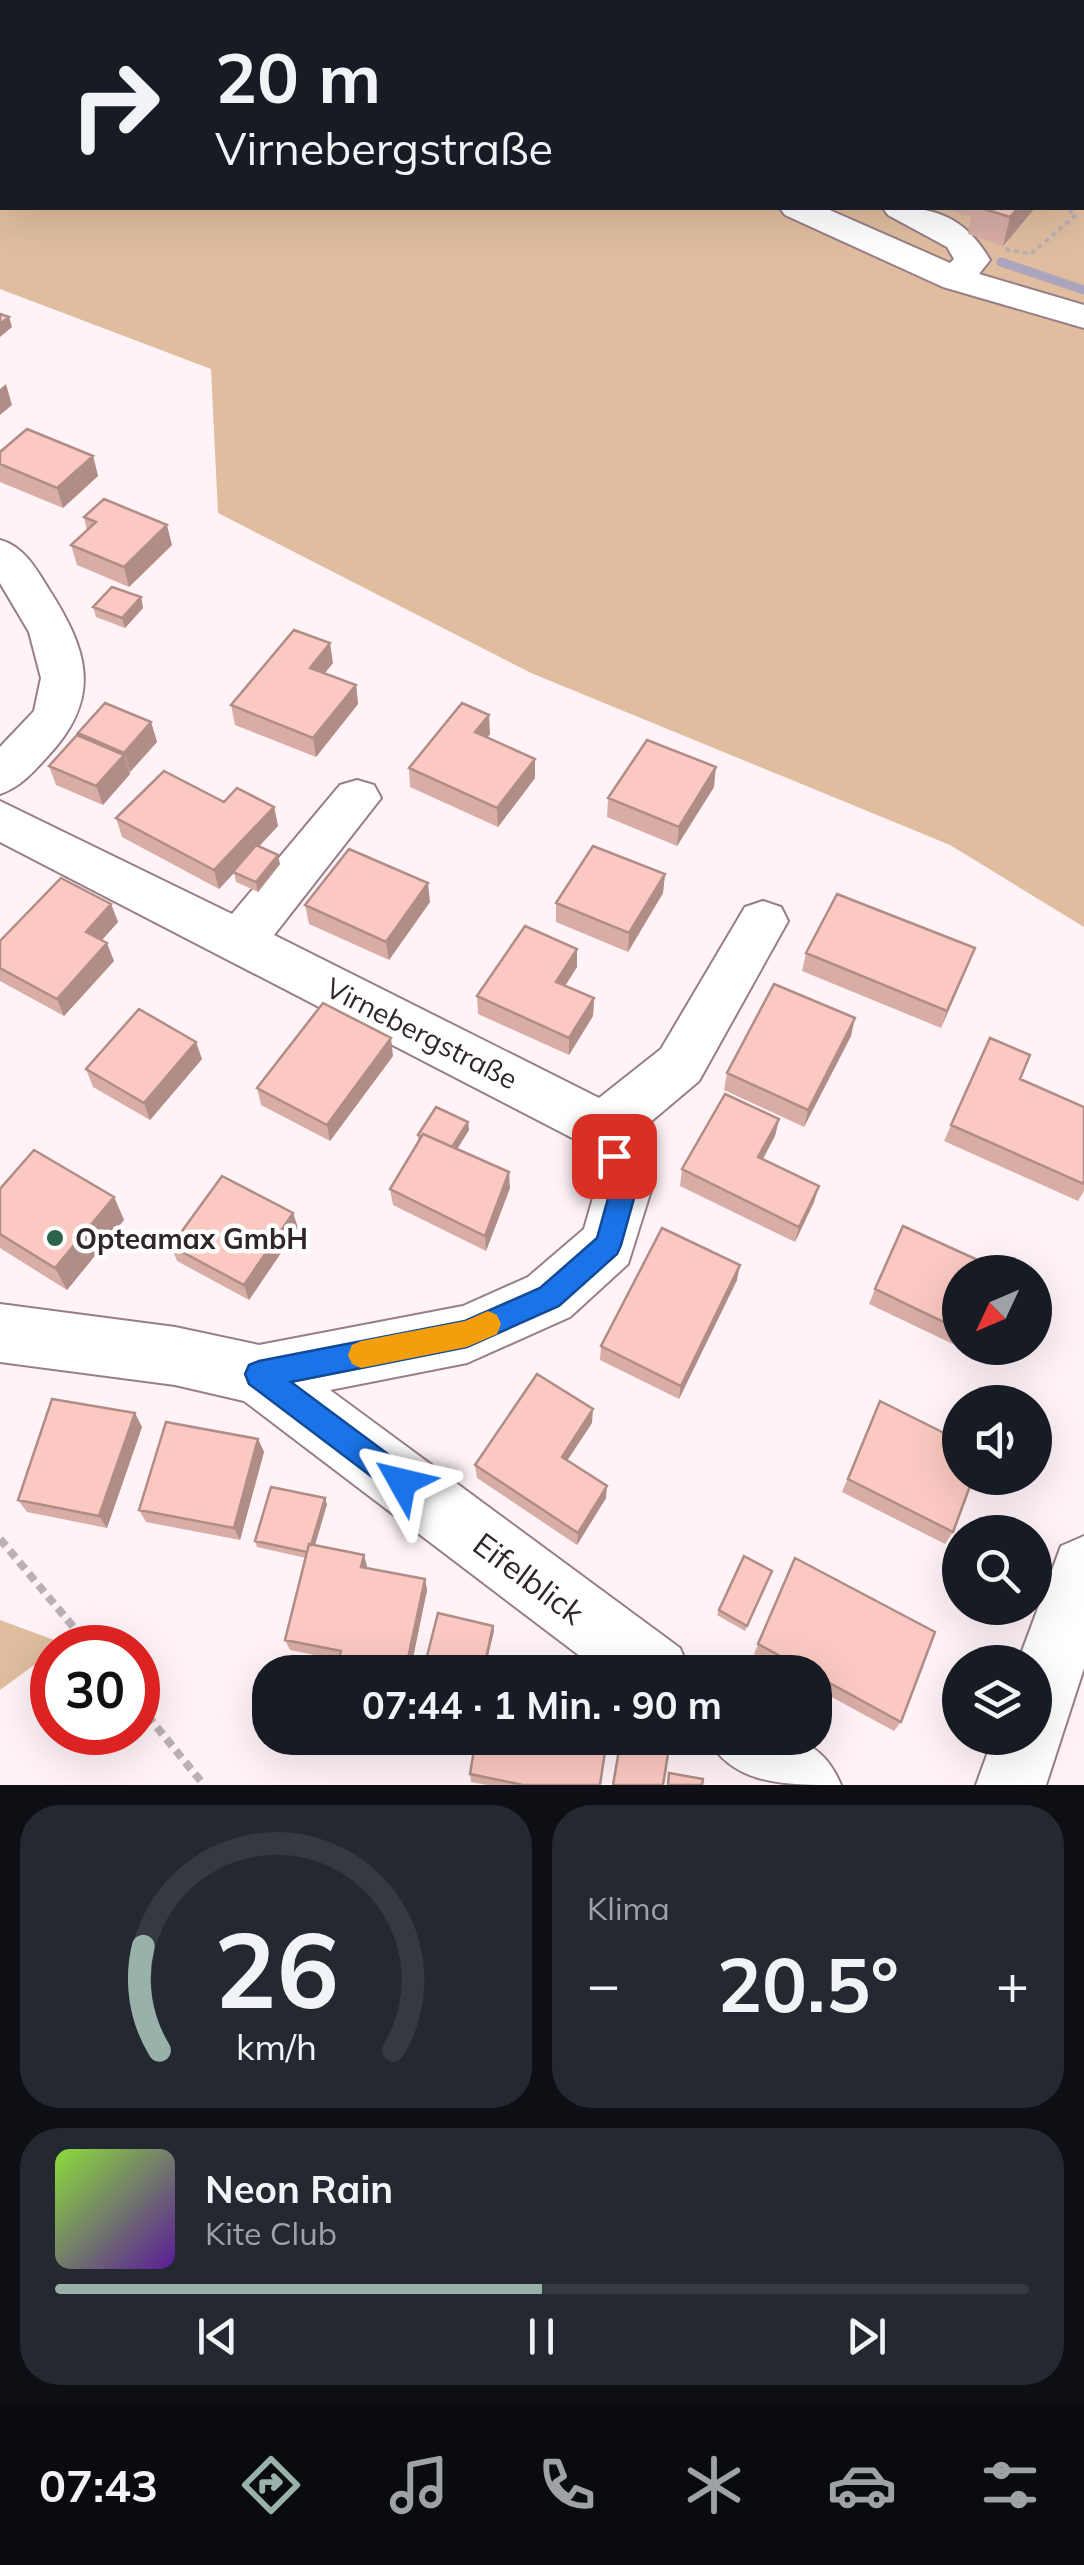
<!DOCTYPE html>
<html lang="de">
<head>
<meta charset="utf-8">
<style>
	:root { --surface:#171b24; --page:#242831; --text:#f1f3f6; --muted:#9ea1a6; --line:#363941; --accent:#99b2a9 }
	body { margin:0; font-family:Mulish,sans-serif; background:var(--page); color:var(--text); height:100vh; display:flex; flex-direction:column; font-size:38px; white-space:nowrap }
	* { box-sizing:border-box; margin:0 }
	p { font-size:32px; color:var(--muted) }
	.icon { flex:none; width:55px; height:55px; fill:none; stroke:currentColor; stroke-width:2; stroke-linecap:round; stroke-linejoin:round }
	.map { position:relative; height:1785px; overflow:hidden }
	.side { display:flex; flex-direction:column; gap:20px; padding:20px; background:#0d0f14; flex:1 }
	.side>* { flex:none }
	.top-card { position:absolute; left:0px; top:0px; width:1085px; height:210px; box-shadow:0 10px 40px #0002; background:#171b24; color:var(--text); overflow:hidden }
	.needle { width:65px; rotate:226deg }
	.fabs { position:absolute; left:942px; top:1255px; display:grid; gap:20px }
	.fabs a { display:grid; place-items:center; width:110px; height:110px; border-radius:50%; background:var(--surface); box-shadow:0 10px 40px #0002; font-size:50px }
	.speed { position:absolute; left:30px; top:1625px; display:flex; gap:20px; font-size:50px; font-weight:700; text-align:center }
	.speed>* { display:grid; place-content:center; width:130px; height:130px; border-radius:50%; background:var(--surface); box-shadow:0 10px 40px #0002; line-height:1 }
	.speed .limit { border:15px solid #d22; background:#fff; color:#111 }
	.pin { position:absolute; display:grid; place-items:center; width:85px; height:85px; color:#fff; margin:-42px; border-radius:20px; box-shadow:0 5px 15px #0006 }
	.me { position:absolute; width:110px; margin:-55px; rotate:307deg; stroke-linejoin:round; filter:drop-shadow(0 0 8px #0008) }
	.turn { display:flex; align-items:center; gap:35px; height:210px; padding:0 50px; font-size:45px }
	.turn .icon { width:130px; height:130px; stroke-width:2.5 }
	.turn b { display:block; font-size:70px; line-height:85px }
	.big { font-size:75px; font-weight:700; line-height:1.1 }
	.side .card { flex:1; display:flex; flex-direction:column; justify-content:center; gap:15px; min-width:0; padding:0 35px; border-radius:40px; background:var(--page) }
	.side .dial { align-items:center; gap:0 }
	.dial svg { height:260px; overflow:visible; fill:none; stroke:var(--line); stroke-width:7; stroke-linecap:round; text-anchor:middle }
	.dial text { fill:var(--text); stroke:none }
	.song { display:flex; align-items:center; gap:30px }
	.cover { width:120px; height:120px; border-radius:15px; background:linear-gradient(135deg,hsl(90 70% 55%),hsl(270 70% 35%)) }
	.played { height:10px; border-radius:5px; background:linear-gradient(90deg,var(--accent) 50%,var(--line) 50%) }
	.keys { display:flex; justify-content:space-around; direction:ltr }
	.heat { display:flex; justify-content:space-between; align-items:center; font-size:55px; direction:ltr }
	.side .tiles { flex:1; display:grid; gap:20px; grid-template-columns:1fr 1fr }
	.card:last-child { grid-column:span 2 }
	.trip { position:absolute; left:252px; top:1655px; width:580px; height:100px; border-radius:40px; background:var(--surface); box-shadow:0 10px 40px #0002; font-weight:700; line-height:100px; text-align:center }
	.tab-bar { display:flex; height:160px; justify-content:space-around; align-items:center; background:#090b0e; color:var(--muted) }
	.tab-bar .icon { width:70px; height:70px }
	.tab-bar .active { color:var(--accent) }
	.tab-bar b { font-size:45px; color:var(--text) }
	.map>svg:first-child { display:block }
	.green { fill:#e0bd9f; fill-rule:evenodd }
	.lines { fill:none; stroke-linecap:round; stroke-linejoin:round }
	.stream { stroke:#aaa4bc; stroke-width:9 }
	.minor-casing { stroke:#987e87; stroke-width:4 }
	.path-far1 { stroke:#bbb0b4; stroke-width:4; stroke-dasharray:5 4; stroke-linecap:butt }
	.path { stroke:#bbb0b4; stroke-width:8; stroke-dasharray:9 6; stroke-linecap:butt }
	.minor { fill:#fff; fill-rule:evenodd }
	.wall { fill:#d8ada6 }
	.shaded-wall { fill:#b08d87 }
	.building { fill:#fbc9c1; stroke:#b08d87; stroke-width:2.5 }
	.route { fill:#1a73e8; stroke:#114b97; stroke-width:2.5 }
	.slow { fill:#f59e0b }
	.poi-dot { fill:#2d634a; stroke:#fff; stroke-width:4 }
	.labels { text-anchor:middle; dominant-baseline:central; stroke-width:9; stroke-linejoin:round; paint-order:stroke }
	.street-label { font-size:28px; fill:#302529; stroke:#fff }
	.poi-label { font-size:28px; font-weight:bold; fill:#302529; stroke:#fff; text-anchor:start }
	.near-street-label { font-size:32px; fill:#302529; stroke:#fff }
</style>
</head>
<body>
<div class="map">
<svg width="1084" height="1785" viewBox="0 0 1084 1785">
	<rect width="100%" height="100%" fill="#fff3f7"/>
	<path class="green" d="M0,0H1084V927L950,845L531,673L218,513L211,369L0,289ZM2,2H1082V208H2Z
		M0,1620L65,1644L52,1648V1652L0,1690Z"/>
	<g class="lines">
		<path class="stream" d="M507,0L511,2
			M1001,262L1084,290"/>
		<g class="minor-casing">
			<path id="minor" d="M346,0H381L382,2H348Z
				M780,208H825L950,263L954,259L947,247L888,215L883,208C931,205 965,216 990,260L979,274L1084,305V328L943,287L785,215Z
				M0,540C23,546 36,568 48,588C88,650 103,697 48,756C33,772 21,787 0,794V747L34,711L41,678L29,632L0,583Z
				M357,780L374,785L381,798L274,935L599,1098L661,1049L745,907L763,901L781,907L788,921L699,1081L635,1135L653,1184L628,1264L570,1317L467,1363L330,1390L680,1648L690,1672H601L244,1401L175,1385L0,1362V1304L175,1327L259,1345L463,1306L528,1277L584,1229L597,1184L582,1143L0,842V801L232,914L340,785Z
				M1084,1536V1668L1046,1785H976L993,1738H1035V1662H1018L1061,1546Z
				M707,1738C764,1734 816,1724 841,1785C783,1785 734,1785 707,1738Z"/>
		</g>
		<path class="path-far1" d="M636,0L646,2
			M820,0L827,2
			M1005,249L1031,254L1076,215L1066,208"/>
		<path class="path" d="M0,1539L91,1648
			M138,1704L204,1785"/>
		<use href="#minor" class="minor"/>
	</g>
	<path class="wall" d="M945,208H1035L1003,246L968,234L971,216H964Z
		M0,452L93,456L98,476L63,508L0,482Z
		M84,517L172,545L129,587L77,565L71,545L87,530Z
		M141,597L143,608L125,628L96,617L93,607Z
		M333,663L325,673L356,685L358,704L316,757L235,725L231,705Z
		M151,722L157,742L130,772L129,771L130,774L103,805L56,785L49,766L80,736L78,733Z
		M490,734L487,738L535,778L498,827L410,787L409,768Z
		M714,787L677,846L607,817L608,798Z
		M224,802L274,807L278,826L259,846L280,864L258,892L236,882L234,873L219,889L122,837L116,818Z
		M665,874L663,893L628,952L556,922V903Z
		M430,902L389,960L309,924L305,905Z
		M111,904L118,922L102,940L114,961L64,1016L0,981V941Z
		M975,948L941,1028L802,971L806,953Z
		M577,967L565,986L594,998L593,1016L569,1055L478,1014L477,996Z
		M851,1036L804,1127L724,1090L727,1073Z
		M393,1056L330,1141L261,1105L257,1088Z
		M202,1059L150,1120L93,1087L86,1069Z
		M1020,1079L1084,1107V1191L1078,1201L944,1141L951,1125Z
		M779,1119L775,1136L762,1159L814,1202L795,1242L680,1186L682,1169Z
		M468,1122L469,1130L457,1149L510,1188L486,1251L393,1205L390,1189L418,1142V1135Z
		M0,1189L114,1197L124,1220L67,1290L0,1248Z
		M293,1213L298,1228L249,1300L177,1261L171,1246Z
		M960,1272V1348H982L978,1356L869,1304L875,1289Z
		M737,1280L679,1399L600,1360L601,1346Z
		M880,1401L953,1532L945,1544L842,1492Z
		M592,1423L567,1460L606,1498L577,1545L477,1478L475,1465Z
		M142,1427L107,1528L27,1512L18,1500Z
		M258,1439L264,1452L240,1540L146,1522L139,1510Z
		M327,1504L315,1545L364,1555L367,1568L425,1579L427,1590L410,1672H336L339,1660L290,1650L285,1640L306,1558L257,1547L255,1541Z
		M795,1558L901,1722L894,1731L815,1688V1672H787L754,1654Z
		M772,1571L745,1631L717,1615L719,1610Z
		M494,1631L484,1672H441L427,1669L425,1664Z
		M470,1774L600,1785H487L471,1782Z"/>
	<path class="shaded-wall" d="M1018,208H1035L1003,246L1010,217Z
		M9,317L12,327L0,337V324Z
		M6,384L12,405L0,415V389Z
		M93,456L98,476L63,508L57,488Z
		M167,525L172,545L129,587L124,567Z
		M141,597L143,608L125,628L122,618Z
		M330,643L333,663L313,687L310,668Z
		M356,685L358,704L316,757L313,738Z
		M489,715L490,734L476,752L475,732Z
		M151,722L157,742L130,772L124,753Z
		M124,755L130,774L103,805L96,786Z
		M535,759V778L498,827L497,808Z
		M716,767L714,787L677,846L679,827Z
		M274,807L278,826L219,889L214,870Z
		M278,855L280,864L258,892L256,882Z
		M665,874L663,893L628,952L629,933Z
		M428,883L430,902L389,960L386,942Z
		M111,904L118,922L93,950L86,932Z
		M107,943L114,961L64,1016L57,999Z
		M975,948L968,966L941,1028L947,1011Z
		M577,949V967L556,1000V982Z
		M594,998L593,1016L569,1055V1038Z
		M855,1018L851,1036L804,1127L808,1110Z
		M391,1038L393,1056L330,1141L327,1125Z
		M196,1042L202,1059L150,1120L144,1103Z
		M779,1119L775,1136L755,1174L758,1157Z
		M468,1122L469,1130L451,1159L450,1151Z
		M509,1172L510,1188L486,1251L485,1236Z
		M819,1186L814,1202L795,1242L799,1227Z
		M114,1197L124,1220L67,1290L55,1268Z
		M293,1213L298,1228L249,1300L244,1285Z
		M740,1265L737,1280L679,1399L681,1386Z
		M593,1409L592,1423L561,1470L562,1457Z
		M135,1413L142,1427L107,1528L99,1516Z
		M258,1439L264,1452L240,1540L234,1528Z
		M607,1486L606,1498L577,1545L578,1533Z
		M325,1498L327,1504L311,1559L309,1553Z
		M364,1555L367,1566L364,1578L361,1567Z
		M425,1579L427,1590L410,1672H405Z
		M493,1626L494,1631L484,1672H483Z"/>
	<path class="building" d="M981,208H1018L1010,217Z
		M0,314L9,317L0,324Z
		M27,429L93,456L57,488L0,464V452Z
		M104,499L167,525L124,567L71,545L96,522L84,517Z
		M112,587L141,597L122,618L93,607Z
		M294,630L330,643L310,668L356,685L313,738L231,705Z
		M105,703L151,722L124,753L78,733Z
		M462,703L489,715L475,732L535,759L497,808L409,768Z
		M77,735L124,755L96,786L49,766Z
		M647,740L716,767L679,827L608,798Z
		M164,771L224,802L237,788L274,807L214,870L116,818Z
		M256,845L278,855L256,882L233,872Z
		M593,846L665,874L629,933L556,903Z
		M349,849L428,883L386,942L305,905Z
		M61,878L111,904L86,932L107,943L57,999L0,968V941Z
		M837,894L975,948L947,1011L806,953Z
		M525,926L577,949L556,982L594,998L569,1038L477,996Z
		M774,984L855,1018L808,1110L727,1073Z
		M323,1003L391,1038L327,1125L257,1088Z
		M139,1009L196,1042L144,1103L86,1069Z
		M990,1038L1030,1055L1020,1079L1084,1107V1184L951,1125Z
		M725,1094L779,1119L758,1157L819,1186L799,1227L682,1169Z
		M436,1107L468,1122L452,1147L423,1134L421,1137L418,1135Z
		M423,1134L509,1172L485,1236L390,1189Z
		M34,1150L114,1197L55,1268L0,1234V1189Z
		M222,1176L293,1213L244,1285L171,1246Z
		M903,1226L1004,1272H960V1330L875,1289Z
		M662,1228L740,1265L681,1386L601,1346Z
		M537,1374L593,1409L562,1457L607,1486L578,1533L475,1465Z
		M52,1399L135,1413L99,1516L18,1500Z
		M880,1401L960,1441V1478H973L953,1532L848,1479Z
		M166,1422L258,1439L234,1528L139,1510Z
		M271,1487L325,1498L311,1545L309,1544L307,1552L255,1541Z
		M309,1544L364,1555L361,1567L425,1579L405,1672H336L341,1651L285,1640Z
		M744,1556L772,1571L747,1626L719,1610Z
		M795,1558L935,1632L901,1722L815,1675V1672H810L758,1644Z
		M438,1613L493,1626L483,1672H460L425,1664Z
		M476,1738H607L600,1785H523L470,1774Z
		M620,1744L668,1754L663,1785H613Z
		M669,1773L703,1779L702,1785H668Z"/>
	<path class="route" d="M614,1144L623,1148L638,1184L621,1245L617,1254L559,1306L467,1347L291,1382L412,1472L416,1482L412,1492L402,1497L392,1492L249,1384L245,1374L249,1365L259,1361L465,1321L540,1288L597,1238L612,1184L602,1156L606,1148Z"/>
	<path class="slow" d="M488,1311L497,1315L501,1324L497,1334L467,1347L361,1368L352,1364L348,1355L352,1345L361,1341L465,1321Z"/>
	<circle class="poi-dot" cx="55" cy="1238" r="10"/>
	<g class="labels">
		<g class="street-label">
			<text transform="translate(422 1033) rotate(27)">Virnebergstraße</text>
		</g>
		<g class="poi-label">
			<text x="75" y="1238">Opteamax GmbH</text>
		</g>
		<g class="near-street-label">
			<text transform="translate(529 1578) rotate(37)">Eifelblick</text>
		</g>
	</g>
</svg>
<div class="fabs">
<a><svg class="needle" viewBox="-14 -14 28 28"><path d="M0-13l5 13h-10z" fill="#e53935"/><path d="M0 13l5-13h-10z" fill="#9ea1a6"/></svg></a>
<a><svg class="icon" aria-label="sound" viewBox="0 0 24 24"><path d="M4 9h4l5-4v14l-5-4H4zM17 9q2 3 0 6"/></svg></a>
<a><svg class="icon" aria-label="search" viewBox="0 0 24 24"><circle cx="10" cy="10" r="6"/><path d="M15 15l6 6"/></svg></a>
<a><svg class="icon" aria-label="layers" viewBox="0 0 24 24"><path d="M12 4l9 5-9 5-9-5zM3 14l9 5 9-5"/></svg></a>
</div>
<div class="speed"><div class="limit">30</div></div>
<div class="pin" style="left:614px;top:1156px;background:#d93025"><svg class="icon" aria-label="arrive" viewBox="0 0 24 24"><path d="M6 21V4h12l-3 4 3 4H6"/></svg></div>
<svg class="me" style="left:402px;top:1482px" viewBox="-20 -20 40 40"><path d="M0-17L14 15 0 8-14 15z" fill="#1a73e8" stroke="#fff" stroke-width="4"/></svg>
<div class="trip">07:44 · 1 Min. · 90 m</div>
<div class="top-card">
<div class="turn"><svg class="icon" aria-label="right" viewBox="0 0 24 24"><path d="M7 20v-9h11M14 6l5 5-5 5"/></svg><div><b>20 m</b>Virnebergstraße</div></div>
</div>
</div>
<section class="side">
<div class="tiles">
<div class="card dial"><svg viewBox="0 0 100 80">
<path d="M14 69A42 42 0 1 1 86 69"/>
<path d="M14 69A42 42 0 0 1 9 37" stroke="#99b2a9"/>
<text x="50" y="56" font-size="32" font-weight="700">26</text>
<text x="50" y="72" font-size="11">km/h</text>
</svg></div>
<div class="card"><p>Klima</p>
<div class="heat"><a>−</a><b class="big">20.5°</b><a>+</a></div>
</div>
<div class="card">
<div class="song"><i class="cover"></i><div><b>Neon Rain</b><p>Kite Club</p></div></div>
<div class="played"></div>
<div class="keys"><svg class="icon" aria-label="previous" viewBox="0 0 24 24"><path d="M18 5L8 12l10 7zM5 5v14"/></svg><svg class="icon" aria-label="pause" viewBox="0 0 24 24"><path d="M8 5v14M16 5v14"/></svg><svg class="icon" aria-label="next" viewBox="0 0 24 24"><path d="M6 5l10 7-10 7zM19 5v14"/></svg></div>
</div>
</div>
</section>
<nav class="tab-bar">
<b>07:43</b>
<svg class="icon active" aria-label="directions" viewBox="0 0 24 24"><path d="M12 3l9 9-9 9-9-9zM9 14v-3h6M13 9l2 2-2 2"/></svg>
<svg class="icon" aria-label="music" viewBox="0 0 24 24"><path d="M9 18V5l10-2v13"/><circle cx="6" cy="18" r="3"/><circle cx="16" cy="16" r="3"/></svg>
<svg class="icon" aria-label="phone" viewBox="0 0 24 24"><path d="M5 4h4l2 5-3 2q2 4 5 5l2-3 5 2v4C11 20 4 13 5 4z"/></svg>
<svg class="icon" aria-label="climate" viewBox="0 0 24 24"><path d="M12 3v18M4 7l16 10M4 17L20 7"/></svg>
<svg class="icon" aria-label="car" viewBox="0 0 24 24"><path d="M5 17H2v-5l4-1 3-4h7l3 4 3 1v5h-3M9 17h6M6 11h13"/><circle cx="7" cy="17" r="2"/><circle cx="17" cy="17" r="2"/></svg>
<svg class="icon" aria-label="filters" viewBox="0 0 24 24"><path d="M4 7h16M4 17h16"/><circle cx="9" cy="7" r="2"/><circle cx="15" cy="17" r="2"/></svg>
</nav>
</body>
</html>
